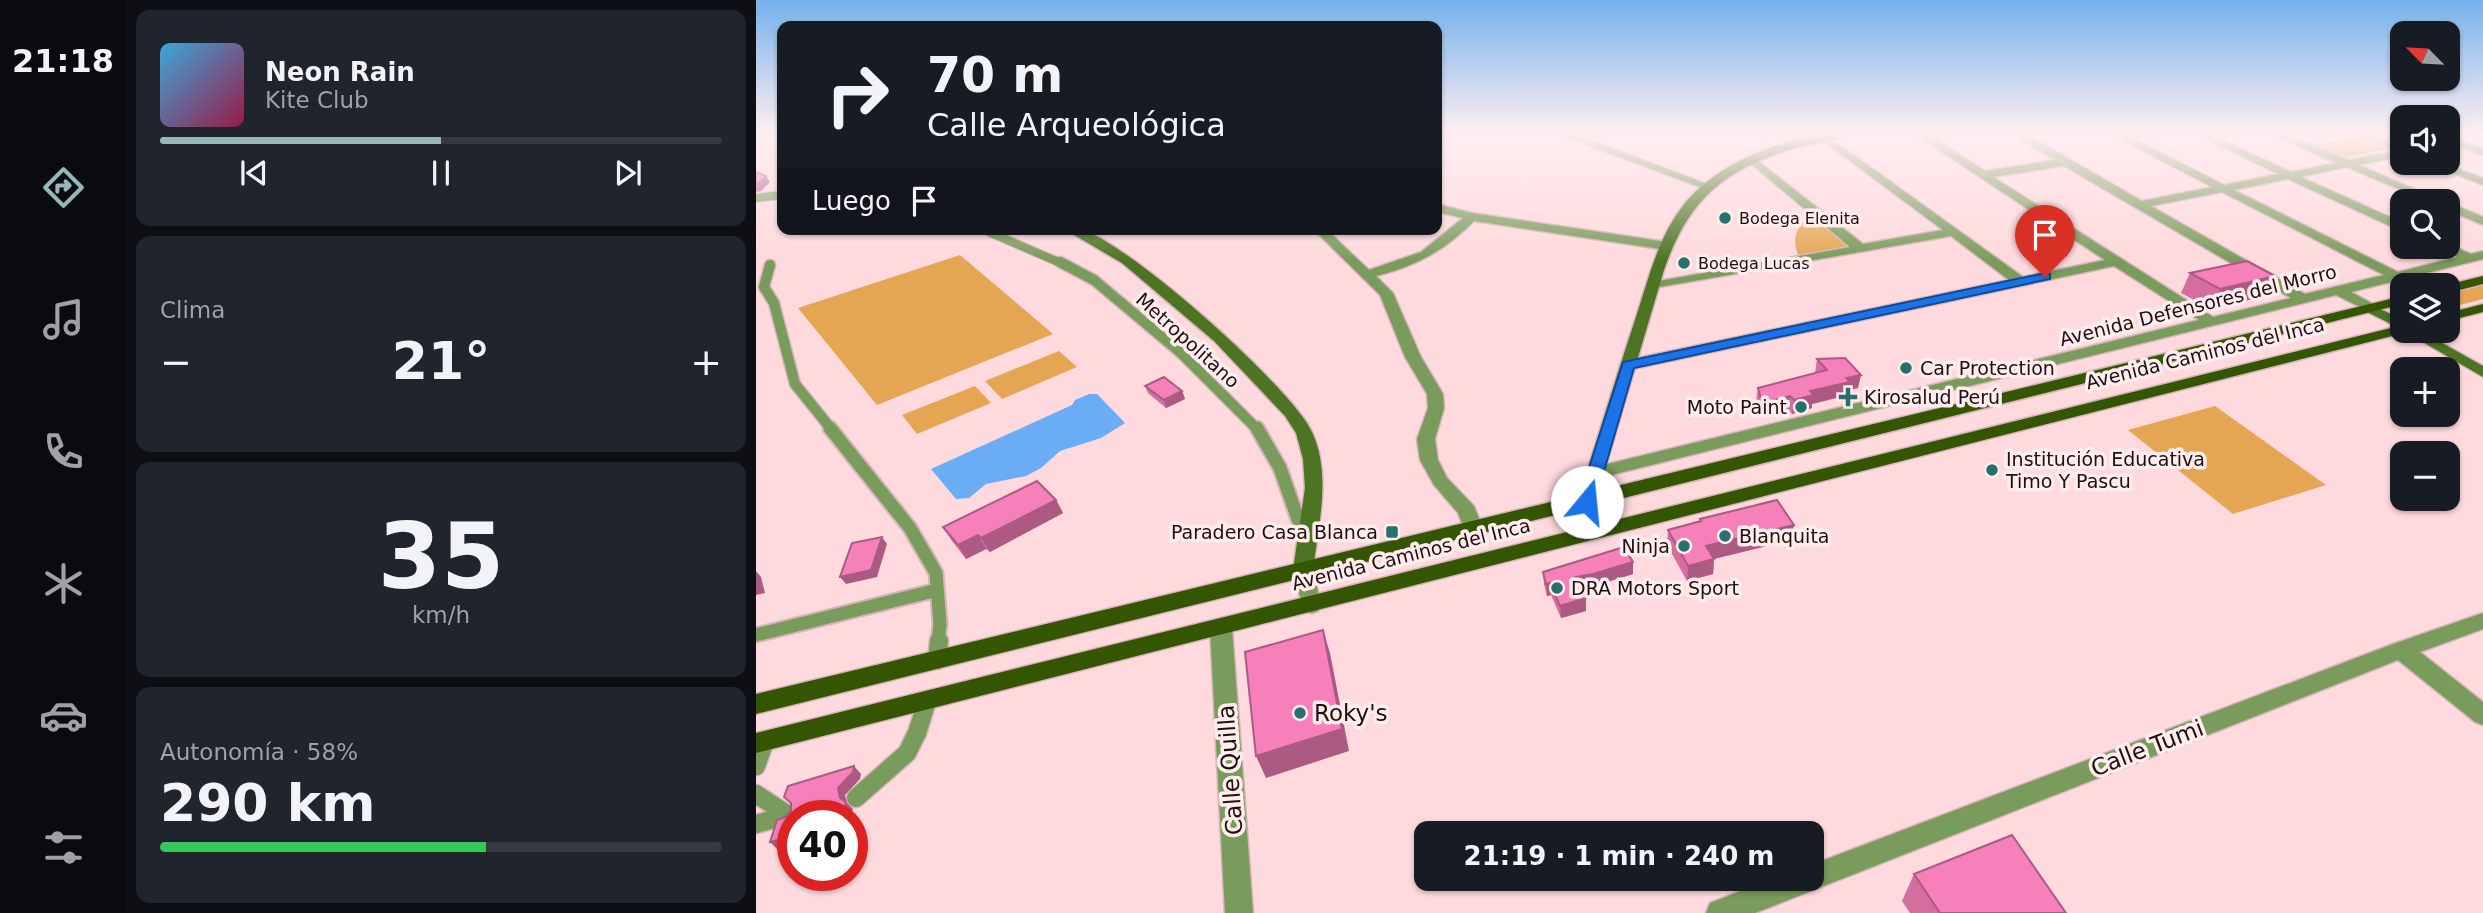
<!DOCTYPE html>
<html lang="es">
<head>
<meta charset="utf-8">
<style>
	:root { --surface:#171b24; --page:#20242c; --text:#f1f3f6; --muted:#9ea1a6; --line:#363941; --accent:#96b8b9 }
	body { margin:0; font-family:"DejaVu Sans",sans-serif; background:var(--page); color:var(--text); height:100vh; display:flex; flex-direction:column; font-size:26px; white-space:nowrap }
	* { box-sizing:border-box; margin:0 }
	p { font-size:23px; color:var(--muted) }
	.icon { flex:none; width:38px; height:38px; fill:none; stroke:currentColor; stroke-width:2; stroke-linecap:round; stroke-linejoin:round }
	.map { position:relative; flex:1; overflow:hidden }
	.panel { display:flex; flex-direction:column; gap:10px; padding:10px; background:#0d0f14; width:630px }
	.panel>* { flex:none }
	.guide { position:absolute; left:21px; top:21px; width:665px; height:214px; border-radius:14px; box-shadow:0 2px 5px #0004; background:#171b24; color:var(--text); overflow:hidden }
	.needle { width:46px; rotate:294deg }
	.fabs { position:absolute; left:1634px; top:21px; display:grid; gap:14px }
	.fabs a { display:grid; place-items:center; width:70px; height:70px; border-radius:14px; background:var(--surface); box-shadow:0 2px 5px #0004; font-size:35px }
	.speed { position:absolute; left:21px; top:800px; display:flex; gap:14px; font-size:35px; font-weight:700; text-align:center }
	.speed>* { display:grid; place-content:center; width:91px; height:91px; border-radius:50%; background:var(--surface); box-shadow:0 2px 5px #0004; line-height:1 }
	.speed .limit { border:10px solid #d22; background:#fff; color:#111 }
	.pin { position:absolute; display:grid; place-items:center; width:60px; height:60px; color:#fff; margin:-72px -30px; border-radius:50% 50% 50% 0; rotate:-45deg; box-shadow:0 0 7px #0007 }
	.pin .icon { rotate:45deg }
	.me { position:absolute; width:77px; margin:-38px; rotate:17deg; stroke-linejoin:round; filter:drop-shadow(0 0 5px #0008) }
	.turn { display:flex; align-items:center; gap:24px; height:147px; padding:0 35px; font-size:32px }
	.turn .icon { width:91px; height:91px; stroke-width:2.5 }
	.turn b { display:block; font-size:49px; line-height:60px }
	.then { display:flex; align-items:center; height:66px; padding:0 35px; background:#0003; gap:14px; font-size:26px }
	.big { font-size:52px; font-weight:800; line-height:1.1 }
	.panel .widget { flex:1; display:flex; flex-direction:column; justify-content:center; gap:10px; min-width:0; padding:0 24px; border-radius:14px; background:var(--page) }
	.panel .dial { align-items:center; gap:0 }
	.dial b { font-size:91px; line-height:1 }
	.song { display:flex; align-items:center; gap:21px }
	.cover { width:84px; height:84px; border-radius:10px; background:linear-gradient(135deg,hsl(200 70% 55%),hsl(340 70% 35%)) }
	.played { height:7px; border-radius:4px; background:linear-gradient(90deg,var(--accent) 50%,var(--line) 50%) }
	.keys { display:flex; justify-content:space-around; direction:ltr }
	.heat { display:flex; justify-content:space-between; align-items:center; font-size:38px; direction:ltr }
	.charge { height:10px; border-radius:5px; background:linear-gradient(90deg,#34c759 58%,var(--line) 0) }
	.trip { position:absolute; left:658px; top:821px; width:410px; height:70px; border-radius:14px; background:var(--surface); box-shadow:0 2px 5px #0004; font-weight:800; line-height:70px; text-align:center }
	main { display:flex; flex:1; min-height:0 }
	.menu { display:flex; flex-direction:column; width:126px; justify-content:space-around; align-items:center; background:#090b0e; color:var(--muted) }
	.menu .icon { width:49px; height:49px }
	.menu .active { color:var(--accent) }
	.menu b { font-size:32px; color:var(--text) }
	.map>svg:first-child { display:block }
	.green { fill:#e5a654 }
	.water { fill:#6aadf5 }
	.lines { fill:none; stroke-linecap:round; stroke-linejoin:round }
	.lane-far3-casing { stroke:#d6b5b8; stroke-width:10 }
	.lane-far2-casing { stroke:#d6b5b8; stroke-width:13 }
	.lane-far1-casing { stroke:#d6b5b8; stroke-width:17 }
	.lane-casing { stroke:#d6b5b8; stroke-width:21 }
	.street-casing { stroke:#d6b5b8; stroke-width:3 }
	.secondary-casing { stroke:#d6b5b8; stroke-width:3 }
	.primary-casing { stroke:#d6b5b8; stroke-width:3 }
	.lane-far3 { stroke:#799b5b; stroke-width:8 }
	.lane-far2 { stroke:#799b5b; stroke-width:10 }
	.lane-far1 { stroke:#799b5b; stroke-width:13 }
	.lane { stroke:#799b5b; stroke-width:18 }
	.street { fill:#799b5b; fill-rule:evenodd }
	.secondary { fill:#4d7423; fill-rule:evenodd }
	.primary { fill:#345603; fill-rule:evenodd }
	.wall { fill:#d46e9f }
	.shaded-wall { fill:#ac5a82 }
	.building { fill:#f680b9; stroke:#ac5a82; stroke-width:2 }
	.route { fill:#1a73e8; stroke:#114b97; stroke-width:2 }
	.poi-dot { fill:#26706e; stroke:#ffeced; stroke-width:2.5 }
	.labels { text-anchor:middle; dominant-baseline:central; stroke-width:7; stroke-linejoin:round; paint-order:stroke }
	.far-poi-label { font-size:16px; fill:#1e0f11; stroke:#ffeced; text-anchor:start }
	.street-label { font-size:19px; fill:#1e0f11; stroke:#ffeced }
	.poi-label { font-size:19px; fill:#1e0f11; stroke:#ffeced; text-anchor:start }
	.near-poi-label { font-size:23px; fill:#1e0f11; stroke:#ffeced; text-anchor:start }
	.near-street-label { font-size:23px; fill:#1e0f11; stroke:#ffeced }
</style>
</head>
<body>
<main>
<nav class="menu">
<b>21:18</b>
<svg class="icon active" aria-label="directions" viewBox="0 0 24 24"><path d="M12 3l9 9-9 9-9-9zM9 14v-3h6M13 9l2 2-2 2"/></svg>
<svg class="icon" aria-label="music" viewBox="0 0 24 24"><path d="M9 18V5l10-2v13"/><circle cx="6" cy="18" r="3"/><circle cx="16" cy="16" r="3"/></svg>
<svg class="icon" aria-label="phone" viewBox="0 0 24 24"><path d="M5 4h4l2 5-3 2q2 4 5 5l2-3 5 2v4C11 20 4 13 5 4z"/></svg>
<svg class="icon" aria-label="climate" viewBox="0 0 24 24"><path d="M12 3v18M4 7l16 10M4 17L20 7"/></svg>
<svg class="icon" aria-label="car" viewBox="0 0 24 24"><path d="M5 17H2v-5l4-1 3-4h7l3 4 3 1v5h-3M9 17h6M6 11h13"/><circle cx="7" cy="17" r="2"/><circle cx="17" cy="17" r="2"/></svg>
<svg class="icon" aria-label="filters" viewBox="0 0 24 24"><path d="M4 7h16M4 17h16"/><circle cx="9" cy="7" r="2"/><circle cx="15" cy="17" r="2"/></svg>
</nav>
<section class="panel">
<div class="widget">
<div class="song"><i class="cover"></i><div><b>Neon Rain</b><p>Kite Club</p></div></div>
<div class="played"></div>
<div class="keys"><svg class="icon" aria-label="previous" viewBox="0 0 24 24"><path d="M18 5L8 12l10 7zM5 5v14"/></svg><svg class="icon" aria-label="pause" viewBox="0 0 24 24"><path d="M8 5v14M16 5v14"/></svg><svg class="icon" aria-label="next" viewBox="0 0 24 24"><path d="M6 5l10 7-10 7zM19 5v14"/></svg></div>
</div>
<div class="widget"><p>Clima</p>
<div class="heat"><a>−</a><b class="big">21°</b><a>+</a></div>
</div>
<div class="widget dial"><b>35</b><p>km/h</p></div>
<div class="widget"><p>Autonomía · 58%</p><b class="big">290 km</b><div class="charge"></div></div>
</section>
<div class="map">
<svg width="1727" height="913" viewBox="0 0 1727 913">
	<rect width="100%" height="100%" fill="#fed9dd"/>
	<path class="green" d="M1602,137L1632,149L1590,157L1560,145Z
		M1056,213L1095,246L1043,256C1034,239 1042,224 1056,213Z
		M204,255L297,334L121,405L42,308Z
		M1727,285V299L1692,308V294Z
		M303,351L321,367L246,399L229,381Z
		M219,386L235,403L161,434L146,415Z
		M1459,406L1570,485L1477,514L1372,430Z"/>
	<path class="water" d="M333,394H341L369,423L345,438L304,451L285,468L270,476L230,484L213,498L200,499L175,469L316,405L319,400Z"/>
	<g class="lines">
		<g class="lane-far3-casing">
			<path id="lane-far3" d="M0,198L26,195
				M226,229L307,264"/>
		</g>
		<g class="lane-far2-casing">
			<path id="lane-far2" d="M304,262L338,280L425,353L502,430
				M14,265L8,287L18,303L39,384L76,430"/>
		</g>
		<g class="lane-far1-casing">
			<path id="lane-far1" d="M74,428L154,528L180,573L184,624L182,642
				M501,428L524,468L549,539
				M0,635L181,590"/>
		</g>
		<g class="lane-casing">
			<path id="lane" d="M181,660L183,641
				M0,766L9,741
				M0,794L32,815
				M100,798L151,753L161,733L171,701
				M0,824L32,815"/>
		</g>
		<g class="street-casing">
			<path id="street" d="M799,133H815L959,187L949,189Z
				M1157,133H1170L1229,171L1299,160L1255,133H1268L1386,201L1456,187L1352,133H1366L1468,185L1522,174L1437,133H1451L1535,172L1580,163L1513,133H1528L1593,160L1639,151L1597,133H1612L1647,147V156L1603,165L1686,201H1670L1591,167L1545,177L1647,223V232L1532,179L1478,190L1642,272L1701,257L1682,247H1692V244L1715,254L1727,251V259L1595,292L1619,305L1621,308L1614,312L1580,295L839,479L833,477L830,473L833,469L839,467L1443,320L1358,266L872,370L867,368L864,365L867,362L872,360L1253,280L1195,236L892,289L890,286L897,282L1094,247L993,162L992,160L997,157L1107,244L1187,230L1066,140V136L1070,135L1267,277L1349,260ZM1308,166L1535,298L1457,317L1237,177ZM1466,192L1628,275L1549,294L1395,206Z
				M1692,136L1727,148V155L1692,143Z
				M1672,163H1686L1727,178V185Z
				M1692,202L1727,217V225L1692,210Z
				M681,204L716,213L911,242L917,246L911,250L718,221C688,251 660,266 620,276L637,293L665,357L687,394L688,408L679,439L682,460L691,478L718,506L727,529L724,534H710L702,513L678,485L664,460L661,439L672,408L671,394L649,357L624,295L557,229H570L613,270L665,252L707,218L681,212Z
				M547,563L554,565L557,570L565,605L562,611L555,613L548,611L537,570L540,565Z
				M1727,613V629L1664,652L1727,702V725L1719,722L1642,660L999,913H950L954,903L1018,878H1055V865L1637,644Z
				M465,620L473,622L476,628L497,913H469L454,628L457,622Z"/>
		</g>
		<g class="secondary-casing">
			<path id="secondary" d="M1097,133C1082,142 1057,143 1040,148C968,169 932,200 908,270L839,502L851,532L848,537H834L821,502C841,441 859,380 879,320C892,281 901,240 926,207C963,159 1038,133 1097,133Z
				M308,229C313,229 319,228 324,229C372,242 535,387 556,432C576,475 562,526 557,570L554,575L547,577L540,575L537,570L549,488L547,459L540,433L529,416L458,341L366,263Z
				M1614,304L1647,320V330L1609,311L1607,308Z
				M1648,331H1665L1727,366V377Z"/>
		</g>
		<g class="primary-casing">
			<path id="primary" d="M1727,276V284L1692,293L1690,285Z
				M1647,296V304L0,714V694Z
				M1727,304V312L1692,321V313Z
				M1647,325V331L1652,332L0,753V733Z"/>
		</g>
		<use href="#lane-far3" class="lane-far3"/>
		<use href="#lane-far2" class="lane-far2"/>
		<use href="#lane-far1" class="lane-far1"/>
		<use href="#lane" class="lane"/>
		<use href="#street" class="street"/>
		<use href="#secondary" class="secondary"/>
		<use href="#primary" class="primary"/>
	</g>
	<path class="wall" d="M1434,273L1519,276L1509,296L1455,309L1425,293Z
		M1061,359L1102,388L1093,390L1092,395L1056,404V408L1036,414L1032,409L1004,416L1000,401L1002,388L1059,373Z
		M389,386L426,391L429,399L410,408L392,393Z
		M300,500L307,513L234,552L230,549L210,559L196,541L187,527Z
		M944,519L1035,540L958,559L957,574L931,581L911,545L912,530L943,522Z
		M787,572L877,574L838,586L825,589L830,611L805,618L795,595L791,596L788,584Z
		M1158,874L1310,913H1154L1146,901Z"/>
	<path class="shaded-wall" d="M10,176L14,182L5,191L0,192V185Z
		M1519,276L1509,296L1455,309L1464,289Z
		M1105,375L1102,388L1093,390L1092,395L1056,404V408L1036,414L1038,400L1054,391L1090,378Z
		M426,391L429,399L410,408L408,400Z
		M1034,396L1032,409L1004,416L1006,403Z
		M300,500L307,513L234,552L225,538Z
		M1038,525L1035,540L949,561L950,546Z
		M222,535L230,549L210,559L202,545Z
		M126,537L131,544L121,577L90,584L84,577Z
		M958,559L957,574L931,581L932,566Z
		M877,562V574L838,586L820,590V577Z
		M0,571L5,577L9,593L0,595Z
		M794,583L795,595L791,596L790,584Z
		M830,598V611L805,618L804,606Z
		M567,630L574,653L593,751L510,778L500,756Z
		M98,766L105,774L104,779L89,795L91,803L97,809L95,816H86L82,788Z
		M37,836V845L22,850L14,842Z"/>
	<path class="building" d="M0,172L10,176L0,185Z
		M1491,261L1519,276L1464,289L1434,273Z
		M1089,358L1105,375L1090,378L1094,382L1054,391L1058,395L1038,400L1034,396L1006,403L1002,388L1071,370L1061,359Z
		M408,377L426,391L408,400L389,386Z
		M281,481L300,500L225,538L222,535L202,545L187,527Z
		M1021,500L1038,525L950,546L958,559L932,566L912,530L945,521L944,519Z
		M126,537L115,570L84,577L96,543Z
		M868,547L877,562L837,574L820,577L830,598L804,606L794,583L790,584L787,572Z
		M567,630L586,729L500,756L489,652Z
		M98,766L97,772L82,788L84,798L90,802L86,816H37V836L14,842L21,820L30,817L35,811V803L28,797L32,786Z
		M1256,835L1310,913H1184L1158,874Z"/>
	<linearGradient id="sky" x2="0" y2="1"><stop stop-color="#75b1ed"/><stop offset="0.51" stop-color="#ffeef0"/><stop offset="1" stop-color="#ffeef0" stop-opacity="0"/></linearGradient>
	<rect width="1727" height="261" fill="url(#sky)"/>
	<path class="route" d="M1289,273L1294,274V279L878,368L839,502L831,507L822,502L867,362Z"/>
	<g class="poi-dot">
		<circle cx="969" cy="218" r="7"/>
		<circle cx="928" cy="263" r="7"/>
		<circle cx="1150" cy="368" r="7"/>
		<path d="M1088.5 386.5h7v7h7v7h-7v7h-7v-7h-7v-7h7z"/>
		<circle cx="1045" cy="407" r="7"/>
		<circle cx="1236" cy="470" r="7"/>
		<rect x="629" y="525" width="14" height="14" rx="3.5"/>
		<circle cx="969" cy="536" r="7"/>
		<circle cx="928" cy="546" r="7"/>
		<circle cx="801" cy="588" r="7"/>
		<circle cx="544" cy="713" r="7"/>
	</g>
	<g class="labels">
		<g class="far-poi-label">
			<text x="983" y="218">Bodega Elenita</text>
			<text x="942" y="263">Bodega Lucas</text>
		</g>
		<g class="street-label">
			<text transform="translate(1442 305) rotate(-14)">Avenida Defensores del Morro</text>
			<text transform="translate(432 340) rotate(42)">Metropolitano</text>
			<text transform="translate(1449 353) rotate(-14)">Avenida Caminos del Inca</text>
			<text transform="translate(655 554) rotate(-14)">Avenida Caminos del Inca</text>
		</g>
		<g class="poi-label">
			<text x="1164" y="368">Car Protection</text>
			<text x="1108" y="397">Kirosalud Perú</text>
			<text x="1031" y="407" text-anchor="end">Moto Paint</text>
			<text x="1250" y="459">Institución Educativa<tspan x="1250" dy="22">Timo Y Pascu</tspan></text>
			<text x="622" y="532" text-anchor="end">Paradero Casa Blanca</text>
			<text x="983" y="536">Blanquita</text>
			<text x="914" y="546" text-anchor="end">Ninja</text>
			<text x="815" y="588">DRA Motors Sport</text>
		</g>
		<g class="near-poi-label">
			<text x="558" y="713">Roky's</text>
		</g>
		<g class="near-street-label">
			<text transform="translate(1391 748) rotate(-21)">Calle Tumi</text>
			<text transform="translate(474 770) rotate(-94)">Calle Quilla</text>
		</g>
	</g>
</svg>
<div class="fabs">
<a><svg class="needle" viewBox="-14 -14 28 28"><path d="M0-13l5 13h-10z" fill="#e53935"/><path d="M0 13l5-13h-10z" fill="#9ea1a6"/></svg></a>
<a><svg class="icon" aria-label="sound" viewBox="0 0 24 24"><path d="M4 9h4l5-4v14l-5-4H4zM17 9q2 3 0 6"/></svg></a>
<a><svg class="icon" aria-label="search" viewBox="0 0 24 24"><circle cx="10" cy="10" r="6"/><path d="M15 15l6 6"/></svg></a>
<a><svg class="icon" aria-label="layers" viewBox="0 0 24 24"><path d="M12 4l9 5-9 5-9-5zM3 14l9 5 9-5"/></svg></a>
<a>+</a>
<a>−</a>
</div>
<div class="speed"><div class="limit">40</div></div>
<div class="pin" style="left:1289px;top:277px;background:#d93025"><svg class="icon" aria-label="arrive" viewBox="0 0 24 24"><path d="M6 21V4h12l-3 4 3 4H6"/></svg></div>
<svg class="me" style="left:831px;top:502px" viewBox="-20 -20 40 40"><circle r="19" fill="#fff"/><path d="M0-13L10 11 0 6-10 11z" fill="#1a73e8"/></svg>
<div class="trip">21:19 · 1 min · 240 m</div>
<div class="guide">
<div class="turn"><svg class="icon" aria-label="right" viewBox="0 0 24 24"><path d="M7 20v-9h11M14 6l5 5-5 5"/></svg><div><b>70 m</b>Calle Arqueológica</div></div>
<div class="then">Luego<svg class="icon" aria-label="arrive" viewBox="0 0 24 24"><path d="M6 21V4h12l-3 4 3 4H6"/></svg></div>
</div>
</div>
</main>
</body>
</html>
